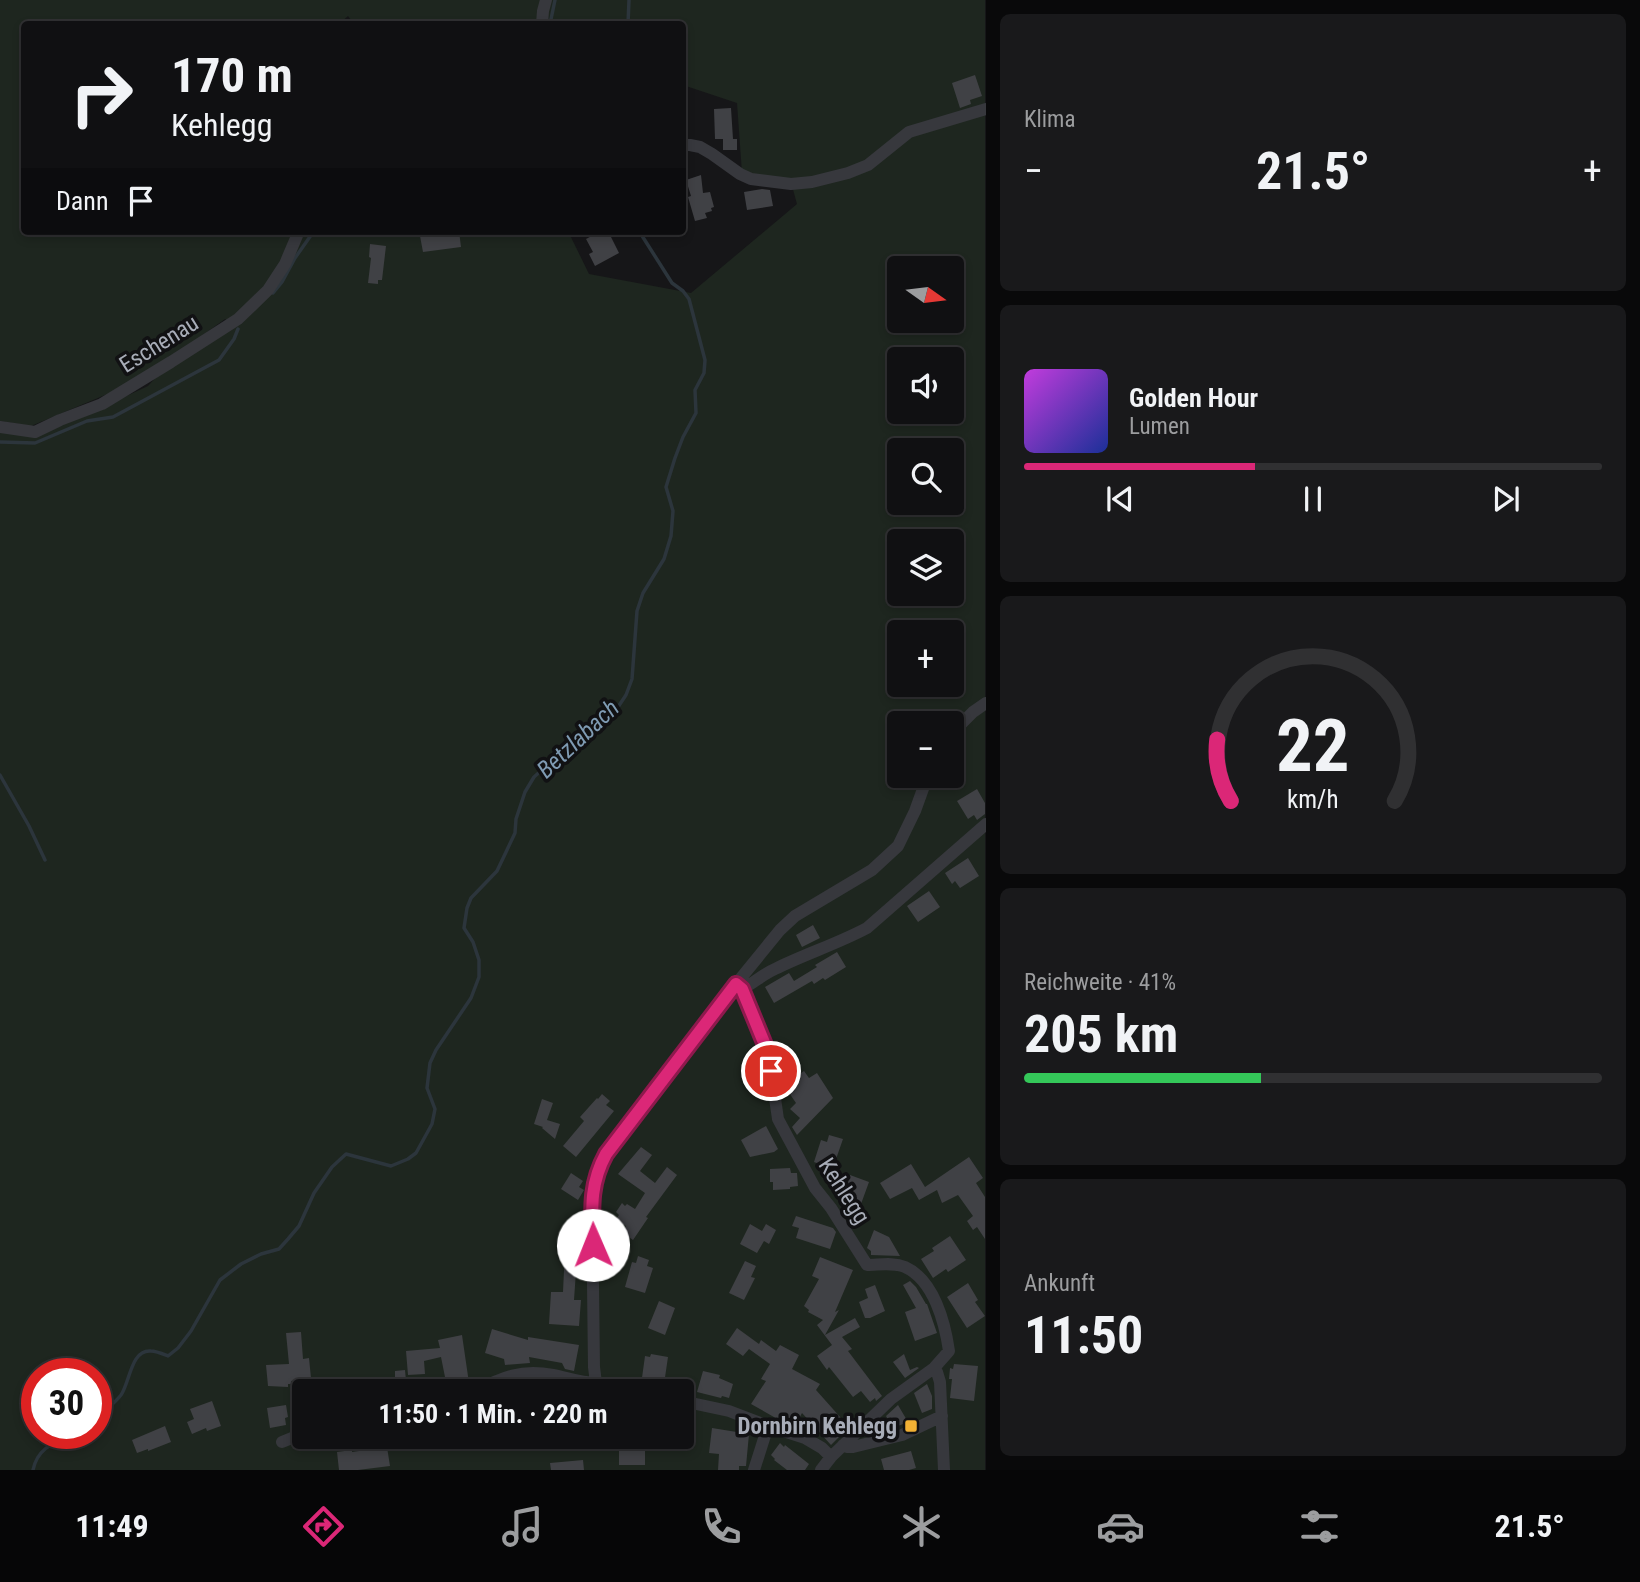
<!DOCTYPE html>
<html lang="de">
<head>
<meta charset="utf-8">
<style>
	:root { --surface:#101012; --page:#19191b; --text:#f1f3f6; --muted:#9c9d9f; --line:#303032; --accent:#db2777 }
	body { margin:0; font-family:"Roboto Condensed",sans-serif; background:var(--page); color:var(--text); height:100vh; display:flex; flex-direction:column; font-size:26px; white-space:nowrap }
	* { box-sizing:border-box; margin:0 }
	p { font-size:23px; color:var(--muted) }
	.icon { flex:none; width:38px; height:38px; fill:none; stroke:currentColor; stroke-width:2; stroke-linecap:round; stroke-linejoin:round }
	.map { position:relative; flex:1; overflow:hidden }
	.details { display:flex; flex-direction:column; gap:14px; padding:14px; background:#09090a; width:654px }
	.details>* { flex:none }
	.top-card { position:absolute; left:21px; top:21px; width:665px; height:214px; border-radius:7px; box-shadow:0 4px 10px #0003,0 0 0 2px var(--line); background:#101012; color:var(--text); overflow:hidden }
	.needle { width:46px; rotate:104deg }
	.controls { position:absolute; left:887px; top:256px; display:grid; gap:14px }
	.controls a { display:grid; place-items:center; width:77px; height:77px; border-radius:7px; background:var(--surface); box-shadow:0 4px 10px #0003,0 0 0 2px var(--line); font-size:35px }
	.speed { position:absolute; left:21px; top:1358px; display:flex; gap:14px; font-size:35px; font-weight:700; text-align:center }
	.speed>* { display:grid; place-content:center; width:91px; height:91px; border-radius:50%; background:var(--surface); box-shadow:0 4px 10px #0003,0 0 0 2px var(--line); line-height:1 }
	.speed .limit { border:10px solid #d22; background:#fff; color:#111 }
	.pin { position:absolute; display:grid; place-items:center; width:60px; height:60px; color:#fff; margin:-30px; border:4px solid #fff; border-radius:50%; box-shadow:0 2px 7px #0007 }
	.me { position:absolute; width:77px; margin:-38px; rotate:359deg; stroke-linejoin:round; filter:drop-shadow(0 0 5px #0008) }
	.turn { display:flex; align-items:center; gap:24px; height:147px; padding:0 35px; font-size:32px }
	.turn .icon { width:91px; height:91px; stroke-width:2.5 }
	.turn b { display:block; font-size:49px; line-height:60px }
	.then { display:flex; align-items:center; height:66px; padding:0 35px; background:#0003; gap:14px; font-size:26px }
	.big { font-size:52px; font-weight:700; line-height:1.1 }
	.details .widget { flex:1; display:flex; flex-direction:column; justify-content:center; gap:10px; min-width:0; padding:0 24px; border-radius:10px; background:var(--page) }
	.details .dial { align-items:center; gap:0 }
	.dial svg { height:182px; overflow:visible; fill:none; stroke:var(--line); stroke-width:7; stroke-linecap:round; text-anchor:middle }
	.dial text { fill:var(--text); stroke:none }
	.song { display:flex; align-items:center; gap:21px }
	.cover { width:84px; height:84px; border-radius:10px; background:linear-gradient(135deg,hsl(290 70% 55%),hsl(230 70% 35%)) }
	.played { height:7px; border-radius:4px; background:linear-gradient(90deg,var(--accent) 40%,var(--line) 40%) }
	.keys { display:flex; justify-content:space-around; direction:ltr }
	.heat { display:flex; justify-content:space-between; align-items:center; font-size:38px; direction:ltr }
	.charge { height:10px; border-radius:5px; background:linear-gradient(90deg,#34c759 41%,var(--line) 0) }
	.trip { position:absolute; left:292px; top:1379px; width:402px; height:70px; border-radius:7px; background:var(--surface); box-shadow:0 4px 10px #0003,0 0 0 2px var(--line); font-weight:700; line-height:70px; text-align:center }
	.tabs { display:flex; height:112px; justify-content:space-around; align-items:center; background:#060607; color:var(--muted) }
	.tabs .icon { width:49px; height:49px }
	.tabs .on { color:var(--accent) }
	.tabs b { font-size:32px; color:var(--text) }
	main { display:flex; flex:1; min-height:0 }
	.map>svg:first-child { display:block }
	.green { fill:#1e261f; fill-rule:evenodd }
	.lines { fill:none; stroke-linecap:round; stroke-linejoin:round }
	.stream { stroke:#2c353c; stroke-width:3.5 }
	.building { fill:#404145 }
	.minor { stroke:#37383d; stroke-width:12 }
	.route-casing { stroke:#8e194d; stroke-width:18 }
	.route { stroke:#db2777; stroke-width:12 }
	.poi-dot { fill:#f2b134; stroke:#111113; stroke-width:2.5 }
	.labels { text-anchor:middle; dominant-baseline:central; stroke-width:7; stroke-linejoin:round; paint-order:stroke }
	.street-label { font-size:23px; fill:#a8adb8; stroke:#111113 }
	.poi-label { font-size:23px; font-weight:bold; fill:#a8adb8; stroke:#111113; text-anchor:end }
	.water-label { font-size:24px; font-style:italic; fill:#7f9bb3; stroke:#111113 }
</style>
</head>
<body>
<main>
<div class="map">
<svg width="986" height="1470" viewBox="0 0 986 1470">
	<rect width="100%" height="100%" fill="#161618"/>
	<path class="green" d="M0,0H985V1470H0V429L23,435L105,406L148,386L159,374L236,325L225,319L189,345L117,390L31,426L0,421ZM348,16L354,24H682L683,85L737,103L742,173L791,182L797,204L691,293L589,274L568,231H24V24H339ZM900,268H952V320H900ZM900,359H952V411H900ZM900,450H952V502H900ZM900,541H952V593H900ZM900,632H952V684H900ZM900,723H952V775H900ZM37,1374H96V1433H37ZM304,1391H682V1437H304Z"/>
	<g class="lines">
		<path class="stream" d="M550,24L555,0
			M628,24L629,0
			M273,293L282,282L295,258L314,231
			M0,442L35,443L87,421L113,417L219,360L234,339L238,329
			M0,775L29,826L45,860
			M96,1419C104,1411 114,1404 121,1395C130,1382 131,1349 151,1351C156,1351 163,1354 168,1356L178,1348L191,1331L220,1280L241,1264L261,1254L279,1249L288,1239L299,1226L314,1193L332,1167L346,1154L391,1166L408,1159L416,1153L432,1124L435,1109L427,1088L430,1063L436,1050L471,998L479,977V960L473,942L464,928L467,908L471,898L497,871L515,833L516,819L525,792L534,777L594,724L618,707L626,695L632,679L637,611L643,593L664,559L671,536L673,511L666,487L675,458L683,437L696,413L695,390L704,373L705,360L689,299L683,291L672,283L639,231
			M33,1470C38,1446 57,1442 76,1433"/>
	</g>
	<path class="building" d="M975,75L982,96L970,100L971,104L960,108L952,83Z
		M731,108L733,139H737V150H723V139H715L714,109Z
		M701,175L703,193L710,192L714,207L711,208L712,211L705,213L707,218L695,221L688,197L691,196L686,180Z
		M762,189L770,190L773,206L747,210L744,192Z
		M459,231L461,247L423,252L420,236Z
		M601,231H608L619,253L595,266L589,254L593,252L586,239Z
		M370,244L386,246L382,280H378V284L368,283L371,258L369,257Z
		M977,789L985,803V814L977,820L974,815L968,819L957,801Z
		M968,858L979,876L960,888L955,881L952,884L945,873Z
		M929,891L940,907L918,922L907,906Z
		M813,925L820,938L802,947L796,935Z
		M837,952L846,967L825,980L823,978L814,984L812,981L774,1003L765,987L789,973L794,981L817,967L815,965Z
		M796,1065L801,1073L804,1071L809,1078L817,1073L833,1098L797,1135L792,1127L800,1118L790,1109L796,1103L781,1081L780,1075Z
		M602,1094L610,1101L606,1105L614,1111L576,1157L563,1146L584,1121L580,1117L597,1098L598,1099Z
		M542,1099L553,1103L547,1120L560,1124L555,1139L542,1128L543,1127L534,1124Z
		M766,1126L778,1149L774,1152L750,1157L741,1140Z
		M829,1135L843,1139L835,1162L832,1161L830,1168L814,1162L821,1140L827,1142Z
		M641,1147L652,1155L640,1171L655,1183L667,1167L677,1175L646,1217L648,1218L633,1240L622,1232L626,1226L616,1219L619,1215L616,1212L622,1203L625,1206L627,1204L635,1209L645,1193L618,1174Z
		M969,1157L983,1178L976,1183L985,1197V1239L977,1227L973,1230L967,1221L973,1216L958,1195L942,1203L937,1190L919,1200L912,1188L890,1199L880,1183L911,1164L925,1187Z
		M790,1168L791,1173H797L798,1186L790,1187V1189L773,1190V1182H770V1169Z
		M571,1173L583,1181L579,1187L584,1190L578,1200L561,1189Z
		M850,1175L869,1182L861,1204L858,1203L853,1217L845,1215L843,1210L847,1199L844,1198Z
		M796,1216L833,1228L836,1232L830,1249L796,1238L799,1228L792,1226Z
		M750,1224L762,1231L766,1224L776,1230L769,1244L764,1241L757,1253L740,1244Z
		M566,1227H579V1257H577L574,1300H581L579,1326L549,1324L551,1292H563Z
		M874,1230L889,1237L900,1256L871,1255V1251L867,1248Z
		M950,1236L966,1260L948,1272L946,1269L933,1278L921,1259L934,1251L932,1248Z
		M638,1256L649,1260L647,1266L653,1268L645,1293L625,1287L632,1262L636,1263Z
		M820,1257L853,1270L835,1312L839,1310L825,1335L855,1318L860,1327L842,1337L852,1349L848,1351L882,1396L876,1401L875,1398L870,1402L861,1391L853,1397L829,1367L827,1370L817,1356L832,1345L817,1325L823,1320L808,1312L809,1310L804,1306L819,1279L812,1276Z
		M745,1261L756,1266L751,1277L755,1278L744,1300L729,1293Z
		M910,1281L916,1287L926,1304H927L937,1333L915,1341L905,1312L916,1308L903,1285Z
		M968,1283L978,1300L975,1302L985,1316L967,1328L947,1297Z
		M875,1285L885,1311L870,1318H865L859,1302L868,1298L865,1289Z
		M659,1301L675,1308L665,1335L648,1328Z
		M737,1328L759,1344L761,1340L776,1351L780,1345L799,1355L792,1369L820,1384L816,1390L849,1427L831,1445L802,1413L795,1426L781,1421L751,1404L766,1381L761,1379L770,1364L749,1349L743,1356L726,1344Z
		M492,1329L528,1340V1337L579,1345L574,1371L565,1369L562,1363L529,1357L530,1363L505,1365L504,1359L485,1353Z
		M301,1332L303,1359L309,1358L311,1378L291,1381V1384H288V1387L268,1386L266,1365L289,1364L286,1333Z
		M462,1335L469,1383L447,1387L441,1357L424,1361L425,1374L408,1375L406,1351L440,1348L438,1340Z
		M651,1354L668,1357L663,1391H645L646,1386L641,1385L645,1356L650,1357Z
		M904,1354L910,1370L917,1367L919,1368L905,1378L893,1362Z
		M954,1364L978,1366L974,1401L950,1398L952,1379H949L950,1368L953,1369Z
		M405,1370L407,1391H386V1388L376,1389L375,1379L395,1377V1371Z
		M703,1371L720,1375L719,1378L733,1384L729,1398L722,1396L721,1398L697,1392Z
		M927,1384L932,1396V1409L922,1413L914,1393Z
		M212,1401L221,1426L207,1431L206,1428L192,1434L187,1422L194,1419L190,1409Z
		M286,1405L288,1417L285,1418L286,1425L270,1428L267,1408Z
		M898,1405L908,1422L893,1428L886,1416Z
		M165,1426L171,1442L148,1451V1449L137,1453L132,1440Z
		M712,1428L749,1434L746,1466H739V1470H718L719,1454L709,1453Z
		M619,1437H645V1465H619Z
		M780,1443L784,1447L785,1445L809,1464L805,1470H787L774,1460L775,1459L771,1455Z
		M387,1447L390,1466L358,1470H339L337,1452L352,1450V1452Z
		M911,1451L916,1468L909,1470H884L881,1459Z
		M583,1460L584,1470H551L550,1463Z"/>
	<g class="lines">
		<path class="minor" d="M542,24L543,11L546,0
			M682,145H690L700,147L712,154L740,174L751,179L791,184L812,182L848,173L868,165L909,132L986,109
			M0,427L35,432L60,420L102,404L171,362L238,319L268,290L285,264L299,231
			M952,733L973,712L986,703
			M736,984L742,989L765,1045L771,1071L778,1119L815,1188L831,1208L867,1265C879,1265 893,1262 905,1267C934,1280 945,1323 949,1351L934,1368L891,1399L831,1457L821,1470
			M742,989C754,983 763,974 775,969C805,954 837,944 867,928L986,824
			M934,1368L937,1372L940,1382L944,1470
			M475,1391C503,1377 521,1369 553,1375C568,1378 581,1383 596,1383
			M600,1391L596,1383L594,1367L592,1203L595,1177L606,1154L736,984L780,930L795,916L872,870L898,846L915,811L928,775
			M682,1401L729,1411L768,1426L805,1438L822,1448L831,1457
			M282,1442L304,1433
			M843,1445L847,1447H853L902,1435L942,1416
			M754,1470L768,1426"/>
	</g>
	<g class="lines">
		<g class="route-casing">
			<path id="route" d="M593,1245C592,1211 589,1185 606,1154L736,984L742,989L765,1045L771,1071"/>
		</g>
		<use href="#route" class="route"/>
	</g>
	<rect class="poi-dot" x="904" y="1419" width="14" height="14" rx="3.5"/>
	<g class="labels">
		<g class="street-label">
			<text transform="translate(159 344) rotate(-32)">Eschenau</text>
			<text transform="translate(844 1191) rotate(57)">Kehlegg</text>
		</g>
		<g class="poi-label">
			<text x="897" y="1426">Dornbirn Kehlegg</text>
		</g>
		<g class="water-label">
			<text transform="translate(578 739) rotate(-43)">Betzlabach</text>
		</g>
	</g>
</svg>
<div class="controls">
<a><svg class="needle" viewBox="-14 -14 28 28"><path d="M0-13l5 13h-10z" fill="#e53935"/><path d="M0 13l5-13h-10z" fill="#9c9d9f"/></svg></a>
<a><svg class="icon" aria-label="sound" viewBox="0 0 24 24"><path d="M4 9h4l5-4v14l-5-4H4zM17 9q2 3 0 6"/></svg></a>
<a><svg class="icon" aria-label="search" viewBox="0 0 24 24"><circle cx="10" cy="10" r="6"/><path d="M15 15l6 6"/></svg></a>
<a><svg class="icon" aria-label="layers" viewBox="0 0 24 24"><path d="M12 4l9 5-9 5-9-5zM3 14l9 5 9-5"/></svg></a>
<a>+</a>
<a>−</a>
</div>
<div class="speed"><div class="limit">30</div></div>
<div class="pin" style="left:771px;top:1071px;background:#d93025"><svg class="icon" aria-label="arrive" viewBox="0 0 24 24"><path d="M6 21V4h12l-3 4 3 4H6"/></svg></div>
<svg class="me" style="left:593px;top:1245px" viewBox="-20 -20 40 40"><circle r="19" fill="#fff"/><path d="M0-13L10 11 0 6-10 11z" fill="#db2777"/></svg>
<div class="trip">11:50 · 1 Min. · 220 m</div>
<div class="top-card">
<div class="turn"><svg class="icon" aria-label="right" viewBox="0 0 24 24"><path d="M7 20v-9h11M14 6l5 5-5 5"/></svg><div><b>170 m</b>Kehlegg</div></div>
<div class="then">Dann<svg class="icon" aria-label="arrive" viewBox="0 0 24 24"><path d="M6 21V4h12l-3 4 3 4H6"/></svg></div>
</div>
</div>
<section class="details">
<div class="widget"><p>Klima</p>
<div class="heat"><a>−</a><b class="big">21.5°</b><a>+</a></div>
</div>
<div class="widget">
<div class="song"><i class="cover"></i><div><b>Golden Hour</b><p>Lumen</p></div></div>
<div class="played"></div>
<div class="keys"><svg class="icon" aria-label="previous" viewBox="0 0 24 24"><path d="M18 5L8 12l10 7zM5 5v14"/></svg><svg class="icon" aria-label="pause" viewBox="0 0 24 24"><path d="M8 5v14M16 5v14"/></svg><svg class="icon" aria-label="next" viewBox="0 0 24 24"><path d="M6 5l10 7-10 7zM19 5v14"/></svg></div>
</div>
<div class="widget dial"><svg viewBox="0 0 100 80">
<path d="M14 69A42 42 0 1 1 86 69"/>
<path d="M14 69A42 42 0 0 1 8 42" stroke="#db2777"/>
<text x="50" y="56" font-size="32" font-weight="700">22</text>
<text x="50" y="72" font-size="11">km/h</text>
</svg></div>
<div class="widget"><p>Reichweite · 41%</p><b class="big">205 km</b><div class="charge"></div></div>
<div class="widget"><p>Ankunft</p><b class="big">11:50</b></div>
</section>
</main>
<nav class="tabs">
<b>11:49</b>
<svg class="icon on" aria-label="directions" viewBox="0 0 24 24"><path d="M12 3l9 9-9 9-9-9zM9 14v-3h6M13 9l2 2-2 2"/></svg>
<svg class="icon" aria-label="music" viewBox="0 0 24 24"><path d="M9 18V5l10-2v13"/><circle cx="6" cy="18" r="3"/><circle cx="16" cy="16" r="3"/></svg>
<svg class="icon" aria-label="phone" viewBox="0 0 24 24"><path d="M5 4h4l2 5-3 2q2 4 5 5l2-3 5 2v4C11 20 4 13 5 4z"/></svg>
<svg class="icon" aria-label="climate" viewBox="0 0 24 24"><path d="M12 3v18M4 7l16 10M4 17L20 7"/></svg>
<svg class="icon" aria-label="car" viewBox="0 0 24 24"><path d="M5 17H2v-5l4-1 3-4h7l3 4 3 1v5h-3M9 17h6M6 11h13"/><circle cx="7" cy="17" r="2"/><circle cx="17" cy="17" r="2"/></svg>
<svg class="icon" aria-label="filters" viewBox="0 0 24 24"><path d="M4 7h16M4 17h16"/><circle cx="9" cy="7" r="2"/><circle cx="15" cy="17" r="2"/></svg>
<b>21.5°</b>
</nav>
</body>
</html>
